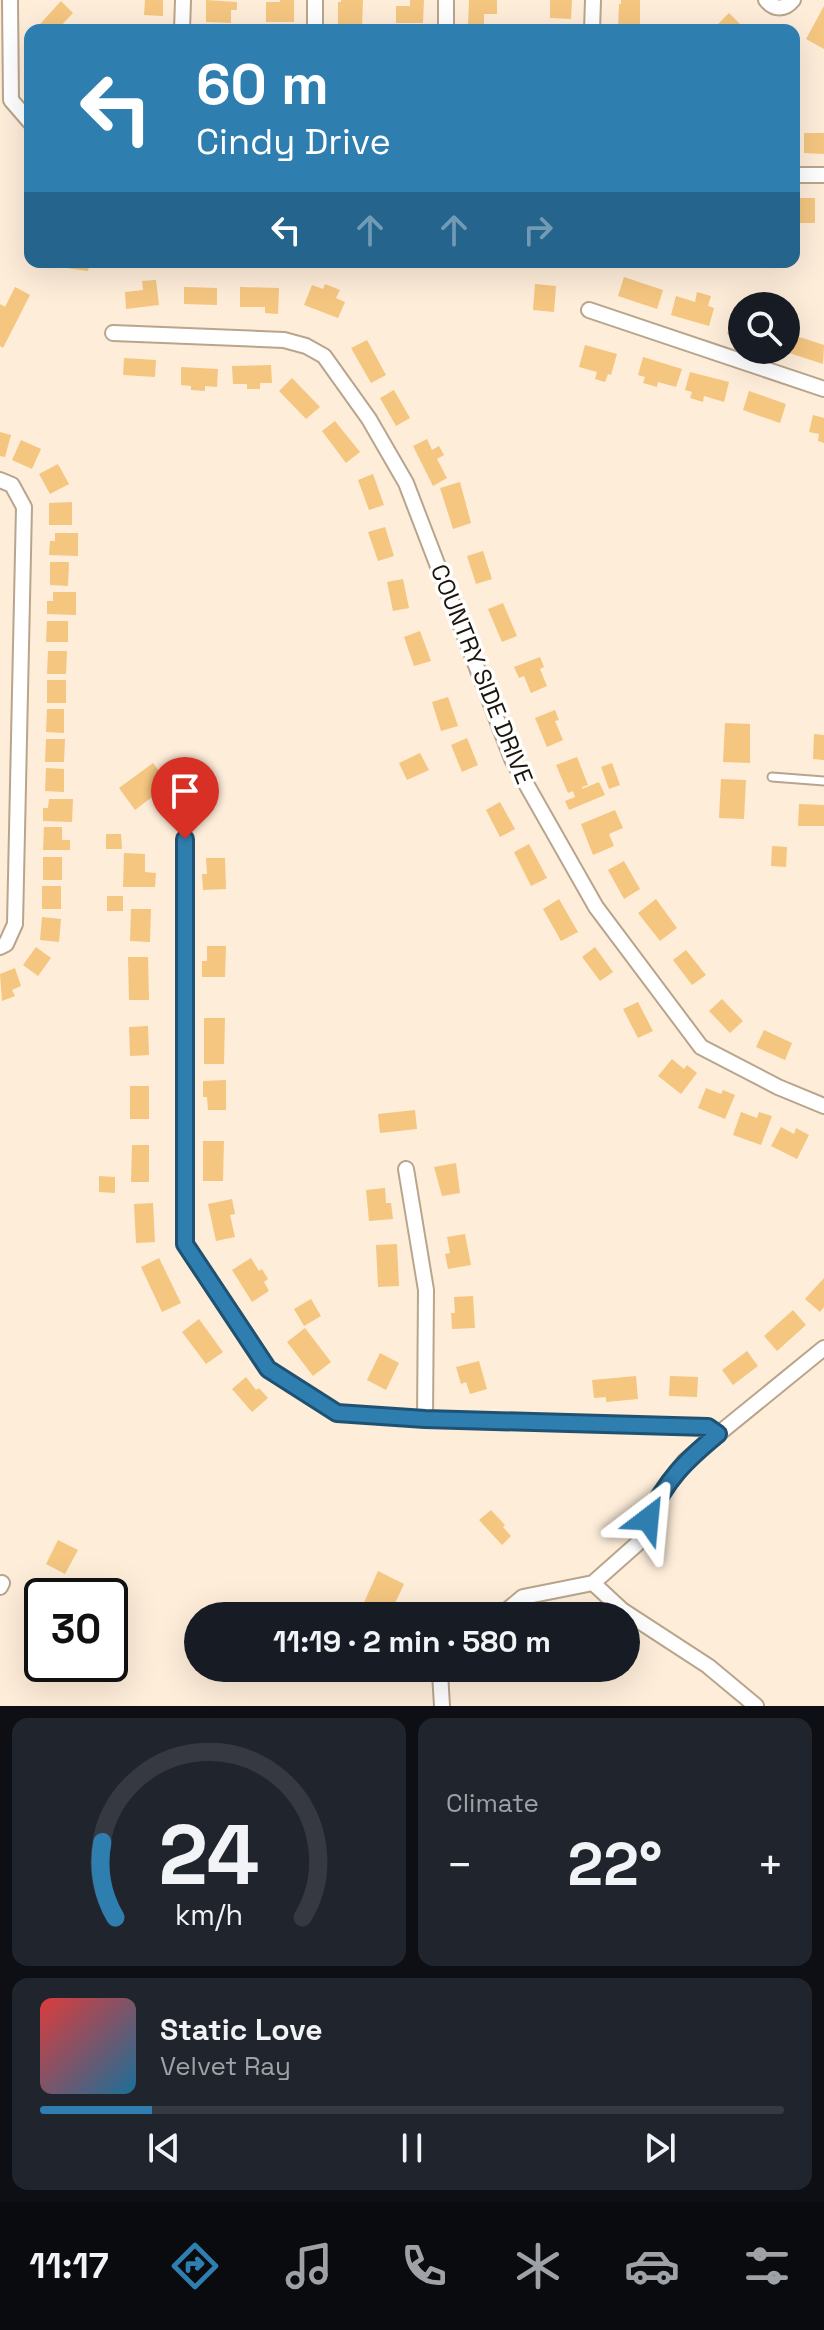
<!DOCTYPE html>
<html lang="en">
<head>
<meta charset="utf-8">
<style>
	:root { --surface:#171b24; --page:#20242c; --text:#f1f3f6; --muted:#9ea1a6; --line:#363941; --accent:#2f7eb0 }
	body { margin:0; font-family:"Space Grotesk",sans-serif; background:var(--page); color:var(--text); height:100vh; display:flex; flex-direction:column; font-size:30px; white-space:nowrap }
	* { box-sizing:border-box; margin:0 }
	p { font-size:26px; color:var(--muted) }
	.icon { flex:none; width:44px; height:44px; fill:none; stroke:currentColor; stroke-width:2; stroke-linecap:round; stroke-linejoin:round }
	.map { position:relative; height:1706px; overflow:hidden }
	.sheet { display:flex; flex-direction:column; gap:12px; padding:12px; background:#0d0f14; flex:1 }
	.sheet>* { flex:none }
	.top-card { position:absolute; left:24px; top:24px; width:776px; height:244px; border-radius:16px; box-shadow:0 8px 32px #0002; background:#2f7eb0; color:#fff; overflow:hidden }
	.tools { position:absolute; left:728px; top:292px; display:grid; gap:16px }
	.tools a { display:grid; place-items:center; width:72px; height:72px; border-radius:50%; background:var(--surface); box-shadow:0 8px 32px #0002; font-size:40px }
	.speed { position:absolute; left:24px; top:1578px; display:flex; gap:16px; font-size:40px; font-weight:700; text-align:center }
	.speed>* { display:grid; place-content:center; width:104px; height:104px; border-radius:50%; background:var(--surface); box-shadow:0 8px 32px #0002; line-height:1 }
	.speed .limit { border:4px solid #111; border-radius:12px; background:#fff; color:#111 }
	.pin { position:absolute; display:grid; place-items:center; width:68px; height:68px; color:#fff; margin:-82px -34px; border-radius:50% 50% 50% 0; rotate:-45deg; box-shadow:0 0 8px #0007 }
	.pin .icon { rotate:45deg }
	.me { position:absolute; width:88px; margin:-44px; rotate:29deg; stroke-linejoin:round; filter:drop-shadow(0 0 6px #0008) }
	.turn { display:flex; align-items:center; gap:28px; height:168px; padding:0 40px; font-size:36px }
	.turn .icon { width:104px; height:104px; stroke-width:2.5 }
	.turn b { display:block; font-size:56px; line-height:68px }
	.lanes { display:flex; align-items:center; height:76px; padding:0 40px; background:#0003; justify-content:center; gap:40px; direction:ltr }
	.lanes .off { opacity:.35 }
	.big { font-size:60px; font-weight:600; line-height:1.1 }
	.sheet .tile { flex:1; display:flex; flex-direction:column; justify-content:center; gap:12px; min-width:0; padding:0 28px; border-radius:16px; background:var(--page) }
	.sheet .dial { align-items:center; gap:0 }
	.dial svg { height:208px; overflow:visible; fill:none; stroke:var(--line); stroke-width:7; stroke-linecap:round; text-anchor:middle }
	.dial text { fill:var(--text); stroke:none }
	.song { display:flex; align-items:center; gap:24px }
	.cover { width:96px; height:96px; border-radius:12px; background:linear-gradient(135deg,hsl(0 70% 55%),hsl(200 70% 35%)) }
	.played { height:8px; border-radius:4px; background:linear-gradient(90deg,var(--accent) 15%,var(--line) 15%) }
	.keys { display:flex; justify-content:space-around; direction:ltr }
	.heat { display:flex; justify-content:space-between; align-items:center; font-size:44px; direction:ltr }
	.sheet .tiles { flex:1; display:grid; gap:12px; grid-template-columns:1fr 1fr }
	.tile:last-child { grid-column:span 2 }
	.trip { position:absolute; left:184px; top:1602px; width:456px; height:80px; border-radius:40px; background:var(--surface); box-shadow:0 8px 32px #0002; font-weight:600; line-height:80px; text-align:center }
	.menu { display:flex; height:128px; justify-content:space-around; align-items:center; background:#090b0e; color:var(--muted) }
	.menu .icon { width:56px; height:56px }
	.menu .selected { color:var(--accent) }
	.menu b { font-size:36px; color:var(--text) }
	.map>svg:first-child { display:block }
	.building { fill:#f4c680 }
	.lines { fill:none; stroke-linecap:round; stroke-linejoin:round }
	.lane-casing { stroke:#b9a58c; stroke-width:11 }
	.street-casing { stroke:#b9a58c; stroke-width:18 }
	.lane { stroke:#fff; stroke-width:7 }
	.street { stroke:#fff; stroke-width:14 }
	.route-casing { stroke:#1f5272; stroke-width:20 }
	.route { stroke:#2f7eb0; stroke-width:14 }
	.labels { text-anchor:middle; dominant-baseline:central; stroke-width:7; stroke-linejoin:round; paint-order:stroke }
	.street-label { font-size:24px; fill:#1c150c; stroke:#fff }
</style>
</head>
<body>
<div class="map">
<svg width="824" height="1706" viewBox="0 0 824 1706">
	<rect width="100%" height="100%" fill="#feedd9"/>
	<path class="building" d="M145,0H163V16L144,15Z
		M206,0L237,2V10H231V23L206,22Z
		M280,0H294V22H266V2H280Z
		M341,0H363L362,26L338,25V2H341Z
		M410,0H424L423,23H396V6H410Z
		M469,0H497V14H484V26L468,25Z
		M550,0H572L571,19L550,18Z
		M621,0H640V28H618L619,4H621Z
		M61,1L73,13L57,30H47L40,24Z
		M824,6V49L806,39Z
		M729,13L746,30H716L714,28Z
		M804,133H824V154L804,153Z
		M794,198H815V223H794Z
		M68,262H90L88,271L67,268Z
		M624,277L663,290L657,309L618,296Z
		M156,280L159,305L126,309L125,292L143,290L142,281Z
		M325,284L340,290L336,298L345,302L338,318L304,305L312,285L323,289Z
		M535,284L556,286L554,312L533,310Z
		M15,287L30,295L3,348L0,346V304L5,307Z
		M184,287L217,288V305L184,304Z
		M240,287L279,288L278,314L265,313V307H240Z
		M697,292L711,296L708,306L714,308L709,326L671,315L676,296L695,302Z
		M734,308L742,310V338L727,334Z
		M790,334L824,345L823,364L786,352Z
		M367,340L386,375L371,383L351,348Z
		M585,345L617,354L611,375L608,374L605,382L595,379L597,372L579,367Z
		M643,357L682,369L676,387L658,382L657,387L643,383L645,377L638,375Z
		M124,358L156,360L155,377L123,375Z
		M271,365L272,383H260V389H247V384H233L232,366Z
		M181,367L218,369L217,387L205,386V391L191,390V386L181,385Z
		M690,372L729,382L724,402L704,396L703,402L690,398L692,392L685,390Z
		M292,378L320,407L306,419L279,391Z
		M394,390L410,418L396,426L380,398Z
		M749,391L786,404L780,423L743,410Z
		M813,415L824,418V443L818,441L819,434L809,432Z
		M335,421L360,452L346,463L322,431Z
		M0,432L11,435L5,457L0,456Z
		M427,439L432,450L439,446L444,455L437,459L447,478L433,486L413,446Z
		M21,440L41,449L32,469L12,460Z
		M58,464L69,484L50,494L39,474Z
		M373,474L384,505L369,510L358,480Z
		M460,482L471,523L453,529L440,488Z
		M72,502V525H49V503Z
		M385,527L394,556L378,561L368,532Z
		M55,533H78V556L49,555L50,541H55Z
		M483,551L492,579L476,584L467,556Z
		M50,562H69L68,586L50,585Z
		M403,579L409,608L393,611L387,582Z
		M53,592H76V615L47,614V601H53Z
		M503,603L517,636L502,642L488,609Z
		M47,621H68V642H46Z
		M420,631L431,661L414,666L404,637Z
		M48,651H67L66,674H47Z
		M540,657L544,667L540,669L547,686L531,693L524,676L519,678L514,667Z
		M47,680H66V703H47Z
		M448,697L458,726L441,731L432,702Z
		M47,709H64V733L46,732Z
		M555,710L559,720L555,721L563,740L547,747L535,718Z
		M725,723L750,724V763L723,762Z
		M814,734L824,735V760L813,759Z
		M467,738L478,765L462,772L451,745Z
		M46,739H65L64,762H45Z
		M420,753L429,770L407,780L399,763Z
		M577,757L588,785L582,787V789L599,782L605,795L569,810L565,801L575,797L573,791L568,793L556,765Z
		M153,763L166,780L153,790L156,794L135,810L119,788Z
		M612,763L620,785L609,789L601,767Z
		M46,768L64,769V792L45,791Z
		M721,779L746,780L744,819L719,818Z
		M49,799H73L72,822L43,821V808H48Z
		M500,802L515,829L500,837L486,810Z
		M799,804L824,805V826H798Z
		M615,810L623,828L609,834L614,846L593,855L581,824Z
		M44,827H62V840H70V850H43Z
		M106,834H121L122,849H106Z
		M529,844L547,878L531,886L514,852Z
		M772,846L787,847L786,867L771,866Z
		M124,853L145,854V872L156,873L155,887H123Z
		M43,857H62V880H43Z
		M206,858H225L226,889L203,890L202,874H207Z
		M624,861L640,889L624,899L608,870Z
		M42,886H61V909H42Z
		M107,896H123V911H107Z
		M559,899L578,932L561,941L543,909Z
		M656,899L677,928L660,941L638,913Z
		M131,909H151L150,942L130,941Z
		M42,917L61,919L59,942L40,940Z
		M207,946H226L225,977H202V961H207Z
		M36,947L51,958L38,976L23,965Z
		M595,947L613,972L600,981L582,957Z
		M686,950L706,975L692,985L673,960Z
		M128,957H148L149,1000H129Z
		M15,968L21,986L12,990L15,996L2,1001L0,974Z
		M722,999L743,1021L730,1033L709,1011Z
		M638,1002L653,1031L638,1038L623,1009Z
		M204,1018H225L224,1064H204Z
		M148,1026L149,1055L130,1056L129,1027Z
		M764,1030L792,1043L785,1060L756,1047Z
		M672,1059L684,1069L687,1065L697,1073L681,1094L658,1076Z
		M226,1080V1110H208L207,1097H203V1081Z
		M130,1086H149V1119H130Z
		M706,1088L721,1094L723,1090L735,1095L725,1119L698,1108Z
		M415,1110L417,1129L380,1133L378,1114Z
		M741,1112L757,1118L759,1112L772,1116L761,1145L733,1135Z
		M781,1127L794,1134L796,1128L809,1135L797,1159L771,1146Z
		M203,1141H224L223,1181H203Z
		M132,1145H149V1182H131Z
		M456,1163L460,1193L442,1196L434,1167Z
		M99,1176L115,1177V1193L99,1192Z
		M385,1188L386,1203H391L393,1219L369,1221L366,1190Z
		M232,1199L235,1214L230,1215L235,1237L216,1241L208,1204Z
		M153,1203L155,1242L136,1243L134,1204Z
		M465,1234L471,1265L448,1269L445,1254L450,1253L447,1237Z
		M397,1244L399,1286L378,1287L376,1245Z
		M159,1258L181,1303L162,1312L141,1267Z
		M251,1258L259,1271L262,1269L268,1279L264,1282L269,1291L252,1302L232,1270Z
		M824,1278V1307L820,1312L805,1299Z
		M473,1296L475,1328L452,1329L451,1313H455L454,1297Z
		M311,1299L321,1316L304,1326L294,1309Z
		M793,1310L806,1325L777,1351L764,1336Z
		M199,1319L223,1352L206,1364L182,1332Z
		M305,1328L331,1362L313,1376L287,1342Z
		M747,1351L758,1366L733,1385L722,1370Z
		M380,1353L399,1363L386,1390L367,1380Z
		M479,1361L487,1389L470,1394L466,1382L461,1384L456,1367Z
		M636,1376L638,1399L606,1402V1397L594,1398L592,1380Z
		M670,1376L698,1377L697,1397L669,1396Z
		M246,1377L256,1390L259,1388L268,1398L252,1412L232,1389Z
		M491,1510L505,1525L503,1527L511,1536L502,1545L479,1520Z
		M58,1540L78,1550L65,1574L46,1564Z
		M378,1571L404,1584L389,1616H358Z"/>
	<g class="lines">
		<g class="lane-casing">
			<path id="lane" d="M772,777L824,781"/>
		</g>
		<g class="street-casing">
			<path id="street" d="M10,0L11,100L30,122
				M766,0C774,10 785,10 793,0
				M182,30L183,0
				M315,30V0
				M446,30V0
				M592,30L593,0
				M794,175H824
				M589,310L824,389
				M113,333L284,340L306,346L324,356L369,419L406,483L512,759L596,907L701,1047L778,1087L824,1106
				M0,480L12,485L24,507L15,924L6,944L0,947
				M185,839V1244L268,1369L337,1413L425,1419L708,1427L718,1434
				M406,1169L426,1290L425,1419
				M593,1583L622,1610L708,1666L756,1706
				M0,1587L2,1583
				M500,1616L523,1597L593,1583L637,1544L659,1495L685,1461L824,1348
				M442,1706L440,1673L442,1668"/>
		</g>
		<use href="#lane" class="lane"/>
		<use href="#street" class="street"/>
	</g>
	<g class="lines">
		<g class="route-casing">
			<path id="route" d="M185,839V1244L268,1369L337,1413L425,1419L708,1427L718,1434C685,1461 666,1480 648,1519"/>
		</g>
		<use href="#route" class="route"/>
	</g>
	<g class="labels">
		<g class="street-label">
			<text transform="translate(482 674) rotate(68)">COUNTRY SIDE DRIVE</text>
		</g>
	</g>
</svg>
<div class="tools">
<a><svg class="icon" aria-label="search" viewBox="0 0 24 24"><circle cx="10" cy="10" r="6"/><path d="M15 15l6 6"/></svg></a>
</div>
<div class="speed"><div class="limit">30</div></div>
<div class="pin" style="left:185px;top:839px;background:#d93025"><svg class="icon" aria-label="arrive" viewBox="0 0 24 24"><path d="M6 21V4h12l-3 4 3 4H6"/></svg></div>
<svg class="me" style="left:648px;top:1519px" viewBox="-20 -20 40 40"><path d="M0-17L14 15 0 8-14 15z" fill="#2f7eb0" stroke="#fff" stroke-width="4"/></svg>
<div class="trip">11:19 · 2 min · 580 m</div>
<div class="top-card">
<div class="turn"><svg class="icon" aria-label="left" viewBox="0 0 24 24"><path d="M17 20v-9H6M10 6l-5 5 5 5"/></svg><div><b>60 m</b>Cindy Drive</div></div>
<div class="lanes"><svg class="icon" aria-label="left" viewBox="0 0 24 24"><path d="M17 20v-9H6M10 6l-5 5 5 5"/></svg><svg class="icon off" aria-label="ahead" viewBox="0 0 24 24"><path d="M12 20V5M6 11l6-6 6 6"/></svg><svg class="icon off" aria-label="ahead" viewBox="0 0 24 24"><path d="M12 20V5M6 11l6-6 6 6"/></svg><svg class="icon off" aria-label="right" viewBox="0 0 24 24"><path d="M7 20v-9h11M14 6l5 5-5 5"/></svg></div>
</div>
</div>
<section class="sheet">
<div class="tiles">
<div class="tile dial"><svg viewBox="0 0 100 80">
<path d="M14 69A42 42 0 1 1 86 69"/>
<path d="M14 69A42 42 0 0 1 9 40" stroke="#2f7eb0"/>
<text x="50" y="56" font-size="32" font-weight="700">24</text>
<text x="50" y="72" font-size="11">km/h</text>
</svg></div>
<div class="tile"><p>Climate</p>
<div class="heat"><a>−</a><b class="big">22°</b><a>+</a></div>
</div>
<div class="tile">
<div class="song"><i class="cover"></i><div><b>Static Love</b><p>Velvet Ray</p></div></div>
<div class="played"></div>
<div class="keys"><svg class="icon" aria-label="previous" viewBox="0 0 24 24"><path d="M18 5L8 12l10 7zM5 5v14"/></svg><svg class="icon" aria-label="pause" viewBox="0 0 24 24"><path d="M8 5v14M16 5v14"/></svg><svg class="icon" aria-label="next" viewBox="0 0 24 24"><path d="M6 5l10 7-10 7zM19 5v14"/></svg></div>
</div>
</div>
</section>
<nav class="menu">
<b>11:17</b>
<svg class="icon selected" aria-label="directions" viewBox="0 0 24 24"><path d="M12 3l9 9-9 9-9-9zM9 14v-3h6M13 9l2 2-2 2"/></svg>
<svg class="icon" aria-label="music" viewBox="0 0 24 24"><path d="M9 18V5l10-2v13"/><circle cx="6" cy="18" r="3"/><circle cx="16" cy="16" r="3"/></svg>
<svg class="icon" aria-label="phone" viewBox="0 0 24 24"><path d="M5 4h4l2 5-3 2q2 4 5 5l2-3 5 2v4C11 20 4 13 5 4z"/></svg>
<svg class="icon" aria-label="climate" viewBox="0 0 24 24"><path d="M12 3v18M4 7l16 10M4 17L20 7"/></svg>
<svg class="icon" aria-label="car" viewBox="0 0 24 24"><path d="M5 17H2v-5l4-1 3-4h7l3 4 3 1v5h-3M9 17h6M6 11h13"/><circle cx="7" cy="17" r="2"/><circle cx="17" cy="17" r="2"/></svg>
<svg class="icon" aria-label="filters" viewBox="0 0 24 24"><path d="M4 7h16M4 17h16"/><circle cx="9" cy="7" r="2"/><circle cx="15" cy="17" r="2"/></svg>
</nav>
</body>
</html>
